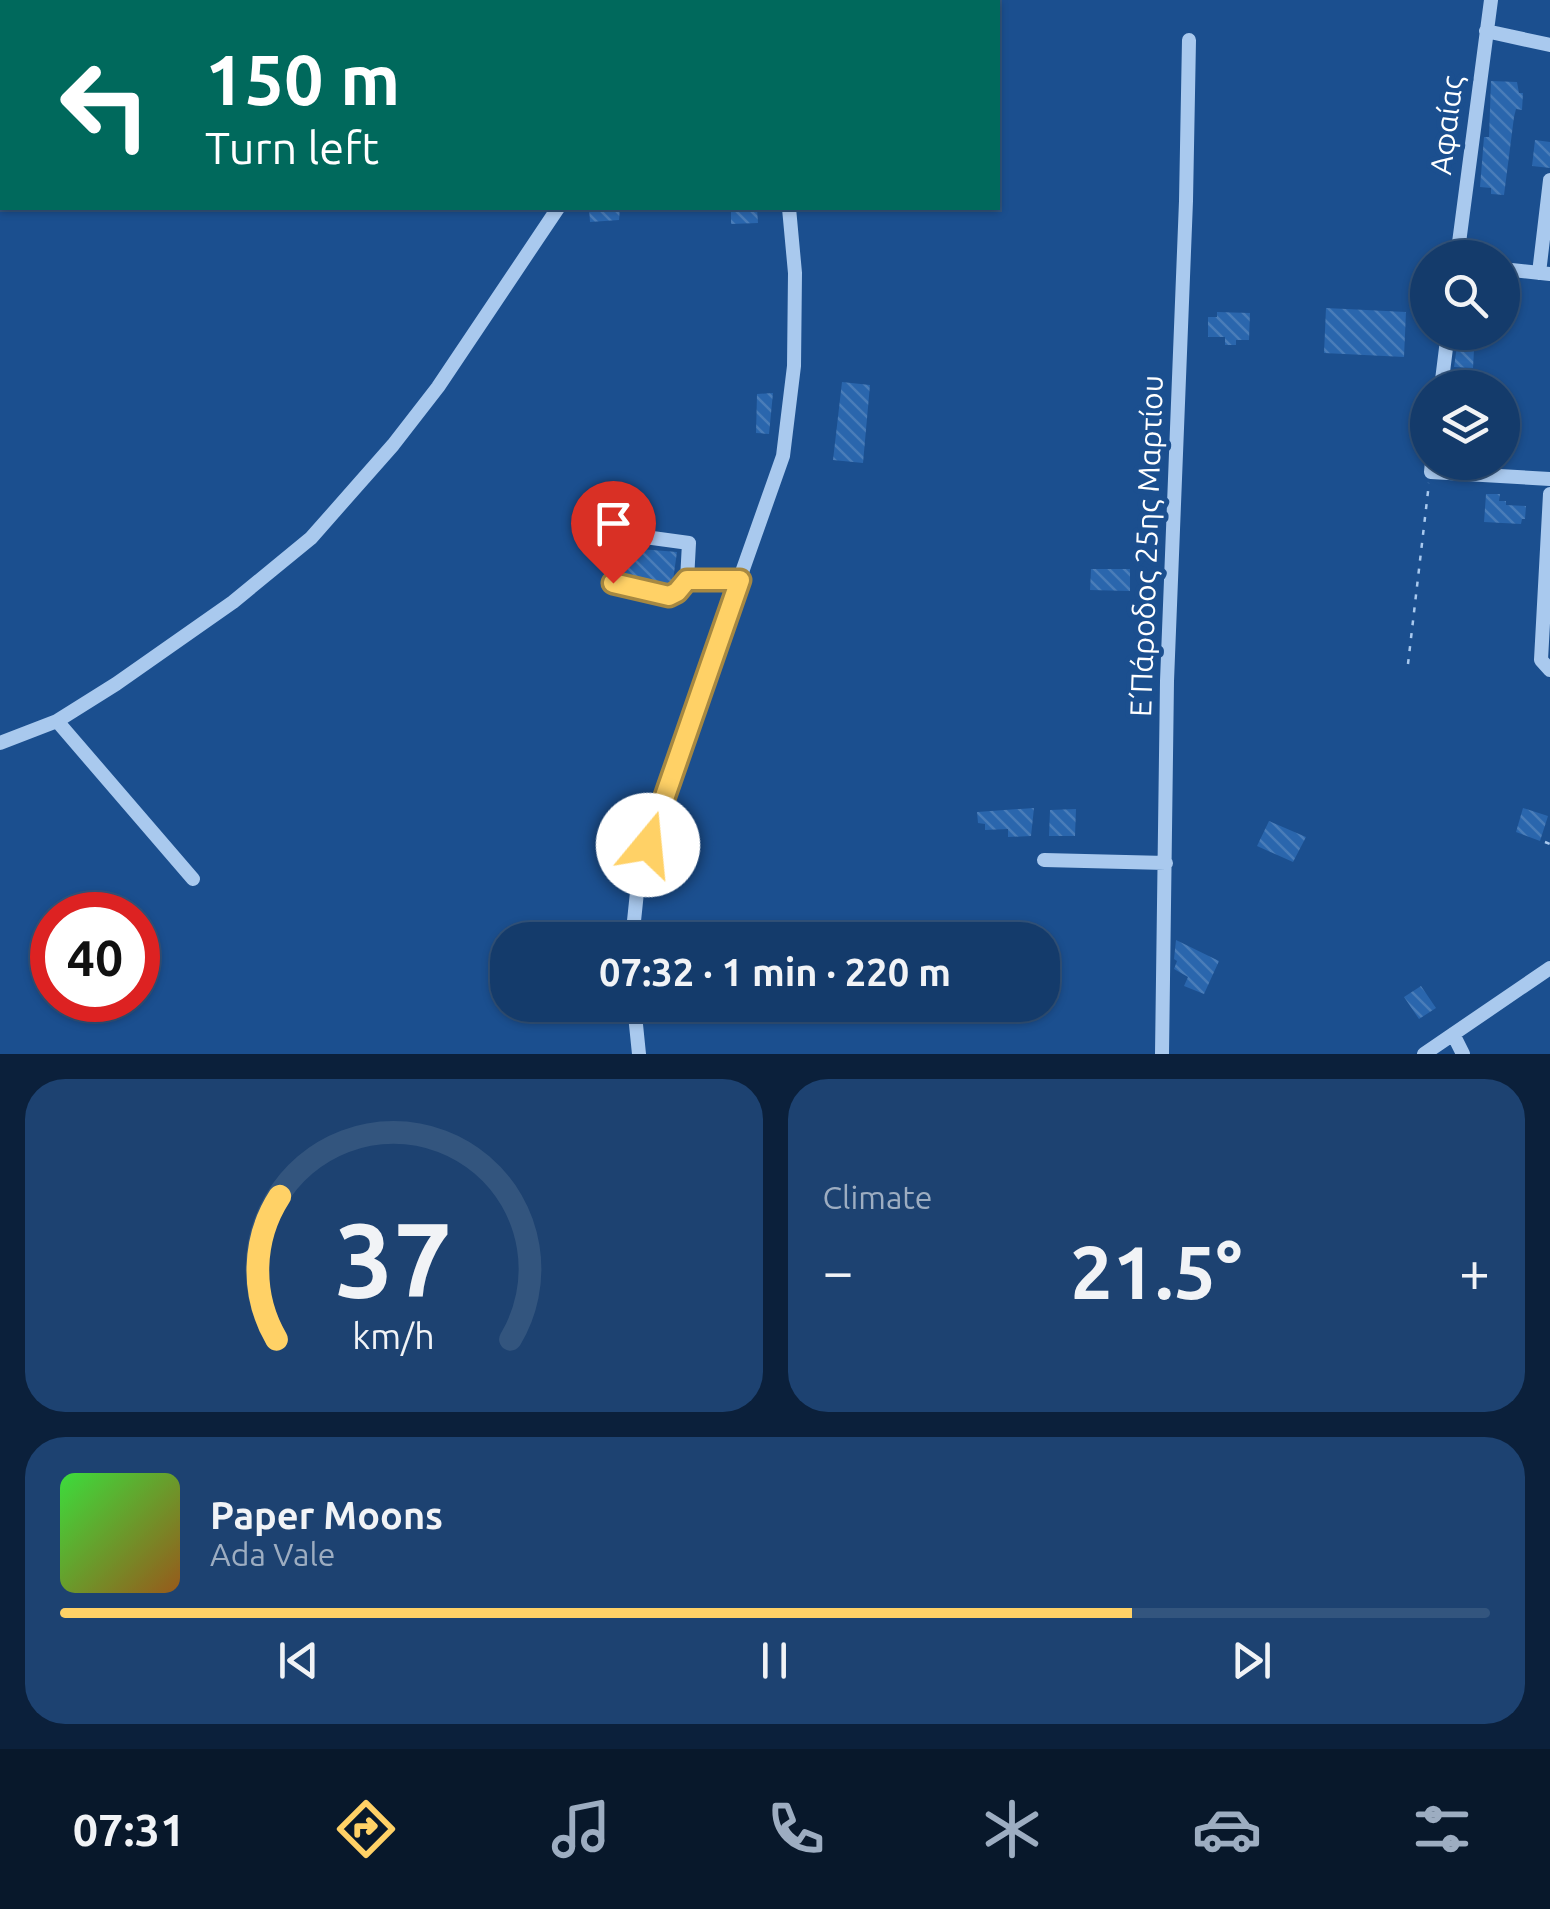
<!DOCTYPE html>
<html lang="en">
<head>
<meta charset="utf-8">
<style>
	:root { --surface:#143b6b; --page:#1d4271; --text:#f1f3f6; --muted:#9dadc1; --line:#33557e; --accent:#ffd166 }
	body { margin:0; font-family:Ubuntu,sans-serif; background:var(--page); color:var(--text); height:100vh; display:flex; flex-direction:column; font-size:38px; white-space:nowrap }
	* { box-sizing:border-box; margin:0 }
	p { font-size:32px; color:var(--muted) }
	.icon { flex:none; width:55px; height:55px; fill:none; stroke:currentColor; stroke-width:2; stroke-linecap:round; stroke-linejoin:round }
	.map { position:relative; height:1054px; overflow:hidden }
	.side { display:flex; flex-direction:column; gap:25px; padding:25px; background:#0b203b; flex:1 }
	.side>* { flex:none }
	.banner { position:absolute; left:0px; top:0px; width:1000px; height:210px; box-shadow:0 2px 8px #0004,0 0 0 2px var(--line); background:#00695c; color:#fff; overflow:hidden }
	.fabs { position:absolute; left:1410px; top:240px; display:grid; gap:20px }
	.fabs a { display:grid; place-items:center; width:110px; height:110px; border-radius:50%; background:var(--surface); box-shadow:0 2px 8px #0004,0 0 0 2px var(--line); font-size:50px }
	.speed { position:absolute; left:30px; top:892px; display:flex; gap:20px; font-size:50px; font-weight:700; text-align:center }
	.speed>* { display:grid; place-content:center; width:130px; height:130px; border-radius:50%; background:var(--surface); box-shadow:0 2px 8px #0004,0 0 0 2px var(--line); line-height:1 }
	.speed .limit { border:15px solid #d22; background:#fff; color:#111 }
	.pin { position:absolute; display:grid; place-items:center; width:85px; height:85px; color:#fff; margin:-102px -42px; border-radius:50% 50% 50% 0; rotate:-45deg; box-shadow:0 0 10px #0007 }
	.pin .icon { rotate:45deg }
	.me { position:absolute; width:110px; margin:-55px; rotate:17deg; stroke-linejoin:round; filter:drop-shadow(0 0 8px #0008) }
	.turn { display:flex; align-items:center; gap:35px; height:210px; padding:0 40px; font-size:45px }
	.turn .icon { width:130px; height:130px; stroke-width:2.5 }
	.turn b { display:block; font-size:70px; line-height:85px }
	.big { font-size:75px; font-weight:700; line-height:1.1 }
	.side .widget { flex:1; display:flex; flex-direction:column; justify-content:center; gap:15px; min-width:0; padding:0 35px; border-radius:40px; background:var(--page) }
	.side .dial { align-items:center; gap:0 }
	.dial svg { height:260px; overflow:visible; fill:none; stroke:var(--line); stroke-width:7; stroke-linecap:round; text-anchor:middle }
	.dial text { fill:var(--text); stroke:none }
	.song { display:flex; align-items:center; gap:30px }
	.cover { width:120px; height:120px; border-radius:15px; background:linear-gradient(135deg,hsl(120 70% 55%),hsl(30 70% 35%)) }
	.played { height:10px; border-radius:5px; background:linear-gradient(90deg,var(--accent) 75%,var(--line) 75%) }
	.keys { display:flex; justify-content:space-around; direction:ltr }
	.heat { display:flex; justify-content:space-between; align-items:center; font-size:55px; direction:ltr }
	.side .tiles { flex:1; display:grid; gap:25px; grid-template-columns:1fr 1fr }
	.widget:last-child { grid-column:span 2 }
	.trip { position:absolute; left:490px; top:922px; width:570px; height:100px; border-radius:40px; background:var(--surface); box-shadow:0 2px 8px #0004,0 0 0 2px var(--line); font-weight:700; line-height:100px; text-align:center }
	.dock { display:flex; height:160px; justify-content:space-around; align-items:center; background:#08182b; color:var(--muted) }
	.dock .icon { width:70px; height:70px }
	.dock .current { color:var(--accent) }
	.dock b { font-size:45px; color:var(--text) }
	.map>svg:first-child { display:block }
	.building { fill:url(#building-back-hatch) }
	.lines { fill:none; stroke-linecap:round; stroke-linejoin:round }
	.path { stroke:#a9c9ee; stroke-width:2.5; stroke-dasharray:5 8; stroke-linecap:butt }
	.minor { stroke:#a9c9ee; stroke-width:14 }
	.route-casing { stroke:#a68842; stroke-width:25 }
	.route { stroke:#ffd166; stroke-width:18 }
	.labels { text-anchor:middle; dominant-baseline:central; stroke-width:10; stroke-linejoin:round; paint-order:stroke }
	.street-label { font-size:30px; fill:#fff; stroke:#1b4f8f }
</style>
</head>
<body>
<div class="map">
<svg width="1550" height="1054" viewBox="0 0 1550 1054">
	<defs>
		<pattern id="building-back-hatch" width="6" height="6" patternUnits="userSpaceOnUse" patternTransform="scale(2.5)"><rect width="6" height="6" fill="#2a66ad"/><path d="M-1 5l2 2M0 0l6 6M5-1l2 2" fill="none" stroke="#4a7db9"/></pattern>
	</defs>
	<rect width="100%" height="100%" fill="#1b4f8f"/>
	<path class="building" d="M1491,81L1517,82L1519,93H1523L1522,110L1516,109L1514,117L1504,195L1491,194V188L1480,187L1484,137H1489Z
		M1535,140L1550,142V168L1532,166Z
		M589,208H620L619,220L590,222Z
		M731,208H757L758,223L731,224Z
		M1326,308L1406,312L1404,357L1324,353Z
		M1217,312L1250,313L1249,340H1236V345H1225V337H1208V317H1217Z
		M1459,332H1475L1473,368L1454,367Z
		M842,382L870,385L863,463L833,460Z
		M773,393L769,434L756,433L757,394Z
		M1486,494H1500L1499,501H1506V505L1526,506L1525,519H1522L1521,524L1484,522Z
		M628,548L677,552L673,580L669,584L623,577Z
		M1091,569H1130V591L1090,590Z
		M1034,808L1031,836L1008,837V829L985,830V824L978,823L977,812Z
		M1523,808L1548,816L1540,841L1516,832Z
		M1076,809L1075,836H1049L1050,810Z
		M1269,821L1306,837L1293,862L1257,846Z
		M1176,940L1219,961L1204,994L1184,986L1188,977L1174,969L1177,961L1174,959Z
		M1421,986L1436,1008L1419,1019L1404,997Z
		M559,1005H590L593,1021L562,1024Z"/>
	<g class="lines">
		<path class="path" d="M1408,664L1429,483
			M1545,842L1550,844"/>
		<path class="minor" d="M704,2L706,0
			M773,2V0
			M1486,31L1550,45
			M1457,258L1491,0
			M1502,269L1550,274
			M1539,273L1550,180
			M1441,388L1448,332
			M1432,462L1431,472L1550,479
			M1550,494L1541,660L1550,670
			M687,580L689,543L623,534L619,537L612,579L616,586L669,596L677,592L687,580H740
			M57,721L193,879
			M0,743L57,721L116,684L233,602L311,538L393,445L438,387L558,208
			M1044,860L1166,863
			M632,940L639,873L665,790L783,456L794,366L795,273L789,208
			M634,1005L639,1054
			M1453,1034L1463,1054
			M1162,1054L1167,681L1186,201L1189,40
			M1424,1054L1550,968"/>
	</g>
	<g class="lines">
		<g class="route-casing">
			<path id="route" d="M613,583L669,596L677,592L687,580H740L648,845"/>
		</g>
		<use href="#route" class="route"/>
	</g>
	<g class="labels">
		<g class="street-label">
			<text transform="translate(1446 125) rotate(-83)">Αφαίας</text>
			<text transform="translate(1146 546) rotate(-88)">Ε΄ Πάροδος 25ης Μαρτίου</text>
		</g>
	</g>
</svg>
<div class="fabs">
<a><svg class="icon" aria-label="search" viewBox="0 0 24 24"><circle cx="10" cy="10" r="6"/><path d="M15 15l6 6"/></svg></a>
<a><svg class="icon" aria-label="layers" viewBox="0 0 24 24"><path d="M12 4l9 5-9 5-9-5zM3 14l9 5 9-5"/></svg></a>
</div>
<div class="speed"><div class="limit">40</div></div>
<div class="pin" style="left:613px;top:583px;background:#d93025"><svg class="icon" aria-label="arrive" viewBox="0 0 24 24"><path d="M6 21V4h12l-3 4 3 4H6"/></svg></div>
<svg class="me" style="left:648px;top:845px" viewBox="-20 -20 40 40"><circle r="19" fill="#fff"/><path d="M0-13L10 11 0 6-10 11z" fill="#ffd166"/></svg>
<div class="trip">07:32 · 1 min · 220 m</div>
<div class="banner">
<div class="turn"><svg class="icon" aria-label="left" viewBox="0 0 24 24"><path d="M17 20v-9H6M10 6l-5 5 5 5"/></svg><div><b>150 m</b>Turn left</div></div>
</div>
</div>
<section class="side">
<div class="tiles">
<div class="widget dial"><svg viewBox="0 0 100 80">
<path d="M14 69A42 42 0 1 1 86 69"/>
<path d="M14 69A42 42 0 0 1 15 25" stroke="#ffd166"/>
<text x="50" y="56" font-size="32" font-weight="700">37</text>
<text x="50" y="72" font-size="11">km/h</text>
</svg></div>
<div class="widget"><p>Climate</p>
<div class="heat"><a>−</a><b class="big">21.5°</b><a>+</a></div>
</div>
<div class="widget">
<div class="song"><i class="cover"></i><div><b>Paper Moons</b><p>Ada Vale</p></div></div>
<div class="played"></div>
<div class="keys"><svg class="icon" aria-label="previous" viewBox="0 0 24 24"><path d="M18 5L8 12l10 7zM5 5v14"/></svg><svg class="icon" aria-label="pause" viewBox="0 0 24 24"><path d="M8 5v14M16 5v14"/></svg><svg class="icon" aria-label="next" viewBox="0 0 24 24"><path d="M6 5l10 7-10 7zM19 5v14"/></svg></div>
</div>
</div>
</section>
<nav class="dock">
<b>07:31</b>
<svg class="icon current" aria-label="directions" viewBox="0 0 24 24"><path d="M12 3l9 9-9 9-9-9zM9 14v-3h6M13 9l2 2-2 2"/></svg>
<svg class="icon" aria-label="music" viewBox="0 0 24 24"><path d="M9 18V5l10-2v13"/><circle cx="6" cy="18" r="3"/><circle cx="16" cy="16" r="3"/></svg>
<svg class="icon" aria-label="phone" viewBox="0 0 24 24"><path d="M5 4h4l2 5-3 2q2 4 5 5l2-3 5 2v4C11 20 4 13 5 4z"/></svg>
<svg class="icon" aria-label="climate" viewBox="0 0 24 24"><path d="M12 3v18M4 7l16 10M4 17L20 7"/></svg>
<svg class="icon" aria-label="car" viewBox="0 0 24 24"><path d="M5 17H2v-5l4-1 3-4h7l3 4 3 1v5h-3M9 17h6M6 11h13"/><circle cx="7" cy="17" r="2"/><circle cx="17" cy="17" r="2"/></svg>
<svg class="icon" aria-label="filters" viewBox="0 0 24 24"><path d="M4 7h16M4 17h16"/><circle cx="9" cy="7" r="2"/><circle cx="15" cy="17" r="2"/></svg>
</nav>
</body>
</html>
